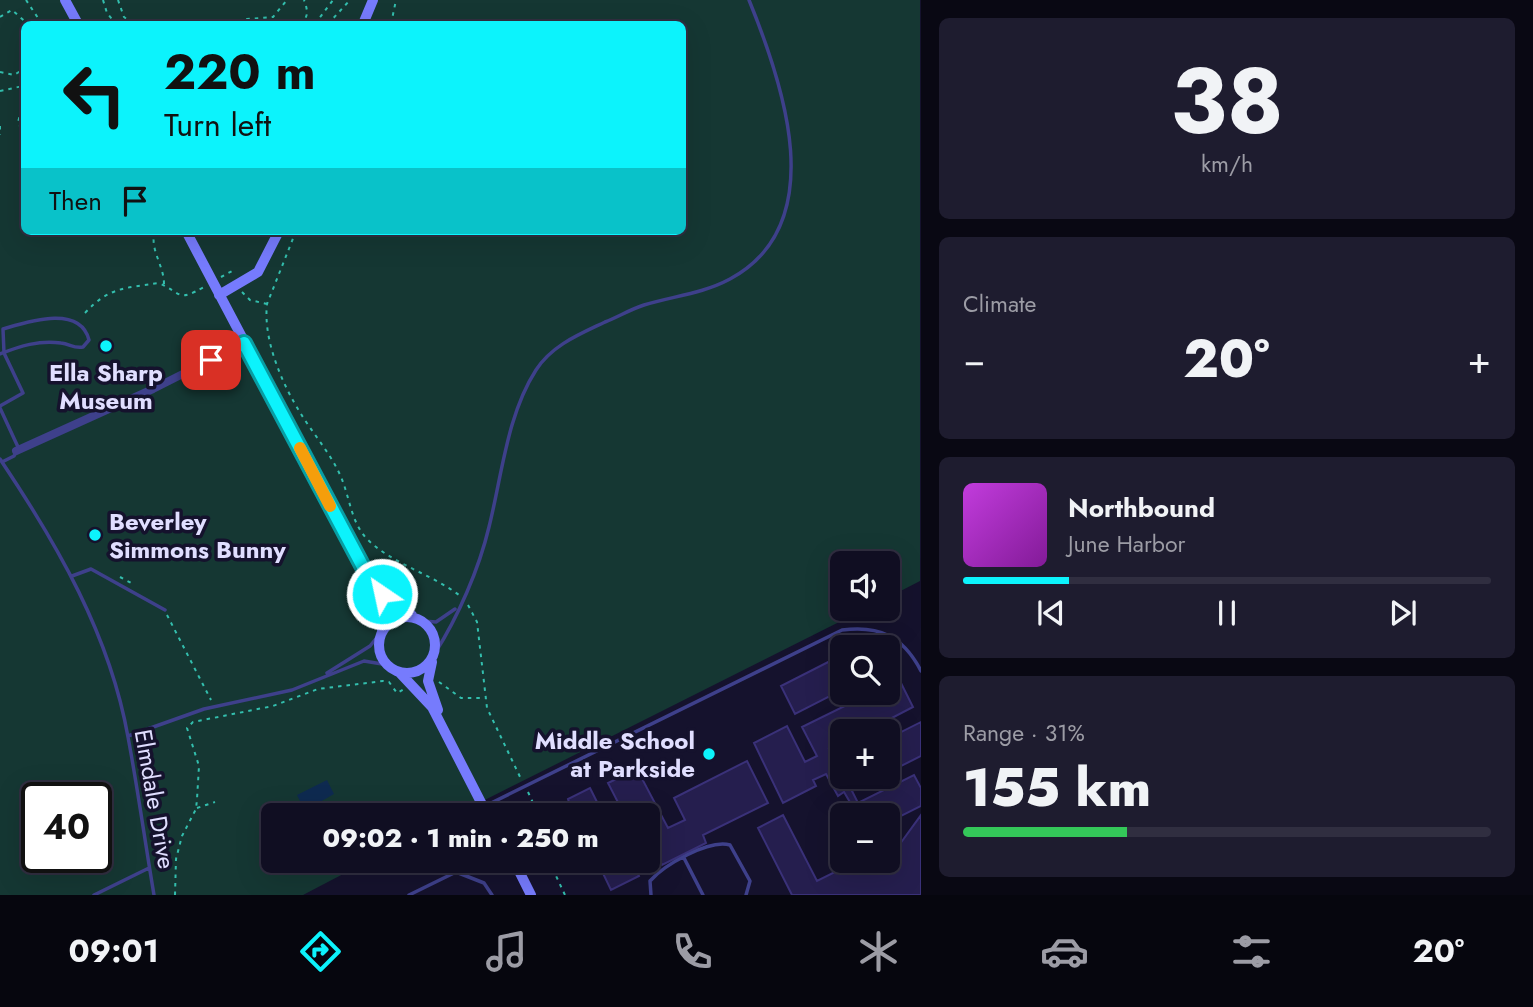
<!DOCTYPE html>
<html lang="en">
<head>
<meta charset="utf-8">
<style>
	:root { --surface:#100e22; --page:#1e1c2f; --text:#f1f3f6; --muted:#9c9ca5; --line:#302e40; --accent:#0cf3fc }
	body { margin:0; font-family:Jost,sans-serif; background:var(--page); color:var(--text); height:100vh; display:flex; flex-direction:column; font-size:26px; white-space:nowrap }
	* { box-sizing:border-box; margin:0 }
	p { font-size:23px; color:var(--muted) }
	.icon { flex:none; width:38px; height:38px; fill:none; stroke:currentColor; stroke-width:2; stroke-linecap:round; stroke-linejoin:round }
	.map { position:relative; flex:1; overflow:hidden }
	.details { display:flex; flex-direction:column; gap:18px; padding:18px; background:#090813; width:612px }
	.details>* { flex:none }
	.hud { position:absolute; left:21px; top:21px; width:665px; height:214px; border-radius:10px; box-shadow:0 7px 28px #0002,0 0 0 2px var(--line); background:#0cf3fc; color:#111; overflow:hidden }
	.tools { position:absolute; left:830px; top:551px; display:grid; gap:14px }
	.tools a { display:grid; place-items:center; width:70px; height:70px; border-radius:10px; background:var(--surface); box-shadow:0 7px 28px #0002,0 0 0 2px var(--line); font-size:35px }
	.speed { position:absolute; left:21px; top:782px; display:flex; gap:14px; font-size:35px; font-weight:700; text-align:center }
	.speed>* { display:grid; place-content:center; width:91px; height:91px; border-radius:50%; background:var(--surface); box-shadow:0 7px 28px #0002,0 0 0 2px var(--line); line-height:1 }
	.speed .limit { border:4px solid #111; border-radius:10px; background:#fff; color:#111 }
	.pin { position:absolute; display:grid; place-items:center; width:60px; height:60px; color:#fff; margin:-30px; border-radius:14px; box-shadow:0 4px 10px #0006 }
	.me { position:absolute; width:77px; margin:-38px; rotate:326deg; stroke-linejoin:round; filter:drop-shadow(0 0 5px #0008) }
	.turn { display:flex; align-items:center; gap:24px; height:147px; padding:0 28px; font-size:32px }
	.turn .icon { width:91px; height:91px; stroke-width:2.5 }
	.turn b { display:block; font-size:49px; line-height:60px }
	.then { display:flex; align-items:center; height:66px; padding:0 28px; background:#0003; gap:14px; font-size:26px }
	.big { font-size:52px; font-weight:800; line-height:1.1 }
	.details .tile { flex:1; display:flex; flex-direction:column; justify-content:center; gap:10px; min-width:0; padding:0 24px; border-radius:10px; background:var(--page) }
	.details .dial { align-items:center; gap:0 }
	.dial b { font-size:91px; line-height:1 }
	.song { display:flex; align-items:center; gap:21px }
	.cover { width:84px; height:84px; border-radius:10px; background:linear-gradient(135deg,hsl(290 70% 55%),hsl(290 70% 35%)) }
	.played { height:7px; border-radius:4px; background:linear-gradient(90deg,var(--accent) 20%,var(--line) 20%) }
	.keys { display:flex; justify-content:space-around; direction:ltr }
	.heat { display:flex; justify-content:space-between; align-items:center; font-size:38px; direction:ltr }
	.charge { height:10px; border-radius:5px; background:linear-gradient(90deg,#34c759 31%,var(--line) 0) }
	.trip { position:absolute; left:261px; top:803px; width:399px; height:70px; border-radius:10px; background:var(--surface); box-shadow:0 7px 28px #0002,0 0 0 2px var(--line); font-weight:800; line-height:70px; text-align:center }
	.dock { display:flex; height:112px; justify-content:space-around; align-items:center; background:#06060e; color:var(--muted) }
	.dock .icon { width:49px; height:49px }
	.dock .selected { color:var(--accent) }
	.dock b { font-size:32px; color:var(--text) }
	main { display:flex; flex:1; min-height:0 }
	.map>svg:first-child { display:block }
	.green { fill:#153733; fill-rule:evenodd }
	.water { fill:#0e2a50 }
	.building { fill:#251e4e; stroke:#3a3179; stroke-width:2 }
	.lines { fill:none; stroke-linecap:round; stroke-linejoin:round }
	.path { stroke:#33bead; stroke-width:2; stroke-dasharray:3.5 5; stroke-linecap:butt }
	.lane { stroke:#3e408b; stroke-width:3.5 }
	.street { stroke:#3e408b; stroke-width:8 }
	.secondary { stroke:#767bfd; stroke-width:10 }
	.route-casing { stroke:#089ea4; stroke-width:18 }
	.route { stroke:#0cf3fc; stroke-width:12 }
	.slow { stroke:#f59e0b; stroke-width:12 }
	.poi-dot { fill:#0cf3fc; stroke:#15122d; stroke-width:2.5 }
	.labels { text-anchor:middle; dominant-baseline:central; stroke-width:7; stroke-linejoin:round; paint-order:stroke }
	.poi-label { font-size:24px; font-weight:bold; fill:#e0deff; stroke:#15122d }
	.street-label { font-size:24px; fill:#e0deff; stroke:#15122d }
</style>
</head>
<body>
<main>
<div class="map">
<svg width="921" height="895" viewBox="0 0 921 895">
	<rect width="100%" height="100%" fill="#15122d"/>
	<path class="green" d="M0,0H920V581L887,598V564H842V609H865L455,815L273,816V861H368L303,895H0ZM24,24H682V231H24ZM37,798H96V858H37Z"/>
	<path class="water" d="M327,780L334,794L320,802L327,815H307L297,795Z"/>
	<path class="building" d="M842,655V690L795,714L781,686Z
		M899,679L913,707L865,732H842V743L829,749L837,764L842,762V777H879L852,791L858,803L914,775L921,788V806L887,823V816H848L844,808L851,804L844,792L838,796L826,774L813,780L816,786L783,803L754,743L787,726L805,762L817,756L802,727L871,693H887V685Z
		M921,722V756L887,773V739Z
		M747,761L768,803L703,835L706,843L662,865L658,858L636,869L639,876L611,890L597,861H648V816H625L608,783L637,769L668,828L685,820L674,798Z
		M590,788L604,816H573L568,799Z
		M783,815L817,881L857,861H887V853L897,848L921,815V895H792L758,828Z"/>
	<g class="lines">
		<path class="path" d="M26,0L42,24
			M103,0L107,13L116,24
			M118,0L124,17L133,24
			M0,17L12,10L28,24
			M230,24L247,19L273,17L287,0
			M300,24C309,17 308,11 304,0
			M315,24L333,0
			M328,24L350,0
			M391,24L396,0
			M0,72L14,75L22,70L24,64
			M0,91L23,86L24,90
			M24,101L18,122L24,135
			M0,126V135
			M155,231C149,249 164,265 164,284
			M296,231L267,304C263,340 282,384 301,414C314,435 331,454 341,477C350,498 351,523 368,540C393,564 431,574 459,595
			M221,277L232,271L233,274
			M242,292L250,300L267,304
			M85,313C109,287 125,288 159,283C183,294 177,302 204,287
			M120,577L133,584
			M468,605L477,622L487,708L522,781
			M167,615L211,700
			M439,682L461,698H485
			M528,792L539,816
			M197,808L215,802
			M549,861L565,895
			M175,895L176,859L182,836L196,809L197,799L199,766L187,728L193,722L273,706L318,689L383,681L389,682L397,693L404,689"/>
		<path class="lane" d="M0,354C20,346 39,340 61,343C70,344 74,349 83,347L89,340C80,304 27,322 3,329L4,353L23,393L0,406
			M0,408L18,447L14,456L2,462
			M0,459C57,544 110,635 128,737C138,790 145,842 154,895
			M72,576L91,569L165,610
			M423,621L436,622L455,609
			M435,653C458,617 479,569 489,527C502,475 507,415 536,370C552,345 580,334 605,322C618,317 631,309 644,305C673,296 702,294 730,279C832,224 783,83 749,0
			M327,673L370,646L379,635
			M128,736L204,709L292,690L364,661L388,665
			M485,806L842,630C879,625 903,636 921,671
			M684,858L703,895
			M94,895L149,868
			M409,895L456,872L484,883L492,895
			M651,895L650,881C664,865 709,839 730,845L750,881L746,895"/>
		<path class="street" d="M16,451L153,389L244,343"/>
		<path class="secondary" d="M65,0L78,24
			M363,24L373,0
			M186,231L371,582L383,611L382,631
			M219,295L258,272L279,231
			M377,590L412,615
			M379 645a28 28 0 1 1 56 0a28 28 0 1 1-56 0Z
			M432,662L428,681L438,710
			M400,673L432,707L488,816
			M514,861L531,895"/>
	</g>
	<g class="lines">
		<g class="route-casing">
			<path id="route" d="M211,360L244,343L371,582L382,594"/>
		</g>
		<use href="#route" class="route"/>
		<path class="slow" d="M300,448L330,506"/>
	</g>
	<g class="poi-dot">
		<circle cx="106" cy="346" r="7"/>
		<circle cx="95" cy="535" r="7"/>
		<circle cx="709" cy="754" r="7"/>
	</g>
	<g class="labels">
		<g class="poi-label">
			<text x="106" y="372">Ella Sharp<tspan x="106" dy="28">Museum</tspan></text>
			<text x="109" y="521" text-anchor="start">Beverley<tspan x="109" dy="28">Simmons Bunny</tspan></text>
			<text x="695" y="740" text-anchor="end">Middle School<tspan x="695" dy="28">at Parkside</tspan></text>
		</g>
		<g class="street-label">
			<text transform="translate(155 799) rotate(80)">Elmdale Drive</text>
		</g>
	</g>
</svg>
<div class="tools">
<a><svg class="icon" aria-label="sound" viewBox="0 0 24 24"><path d="M4 9h4l5-4v14l-5-4H4zM17 9q2 3 0 6"/></svg></a>
<a><svg class="icon" aria-label="search" viewBox="0 0 24 24"><circle cx="10" cy="10" r="6"/><path d="M15 15l6 6"/></svg></a>
<a>+</a>
<a>−</a>
</div>
<div class="speed"><div class="limit">40</div></div>
<div class="pin" style="left:211px;top:360px;background:#d93025"><svg class="icon" aria-label="arrive" viewBox="0 0 24 24"><path d="M6 21V4h12l-3 4 3 4H6"/></svg></div>
<svg class="me" style="left:382px;top:594px" viewBox="-20 -20 40 40"><circle r="17" fill="#0cf3fc" stroke="#fff" stroke-width="3"/><path d="M0-11L8 9 0 5-8 9z" fill="#fff"/></svg>
<div class="trip">09:02 · 1 min · 250 m</div>
<div class="hud">
<div class="turn"><svg class="icon" aria-label="left" viewBox="0 0 24 24"><path d="M17 20v-9H6M10 6l-5 5 5 5"/></svg><div><b>220 m</b>Turn left</div></div>
<div class="then">Then<svg class="icon" aria-label="arrive" viewBox="0 0 24 24"><path d="M6 21V4h12l-3 4 3 4H6"/></svg></div>
</div>
</div>
<section class="details">
<div class="tile dial"><b>38</b><p>km/h</p></div>
<div class="tile"><p>Climate</p>
<div class="heat"><a>−</a><b class="big">20°</b><a>+</a></div>
</div>
<div class="tile">
<div class="song"><i class="cover"></i><div><b>Northbound</b><p>June Harbor</p></div></div>
<div class="played"></div>
<div class="keys"><svg class="icon" aria-label="previous" viewBox="0 0 24 24"><path d="M18 5L8 12l10 7zM5 5v14"/></svg><svg class="icon" aria-label="pause" viewBox="0 0 24 24"><path d="M8 5v14M16 5v14"/></svg><svg class="icon" aria-label="next" viewBox="0 0 24 24"><path d="M6 5l10 7-10 7zM19 5v14"/></svg></div>
</div>
<div class="tile"><p>Range · 31%</p><b class="big">155 km</b><div class="charge"></div></div>
</section>
</main>
<nav class="dock">
<b>09:01</b>
<svg class="icon selected" aria-label="directions" viewBox="0 0 24 24"><path d="M12 3l9 9-9 9-9-9zM9 14v-3h6M13 9l2 2-2 2"/></svg>
<svg class="icon" aria-label="music" viewBox="0 0 24 24"><path d="M9 18V5l10-2v13"/><circle cx="6" cy="18" r="3"/><circle cx="16" cy="16" r="3"/></svg>
<svg class="icon" aria-label="phone" viewBox="0 0 24 24"><path d="M5 4h4l2 5-3 2q2 4 5 5l2-3 5 2v4C11 20 4 13 5 4z"/></svg>
<svg class="icon" aria-label="climate" viewBox="0 0 24 24"><path d="M12 3v18M4 7l16 10M4 17L20 7"/></svg>
<svg class="icon" aria-label="car" viewBox="0 0 24 24"><path d="M5 17H2v-5l4-1 3-4h7l3 4 3 1v5h-3M9 17h6M6 11h13"/><circle cx="7" cy="17" r="2"/><circle cx="17" cy="17" r="2"/></svg>
<svg class="icon" aria-label="filters" viewBox="0 0 24 24"><path d="M4 7h16M4 17h16"/><circle cx="9" cy="7" r="2"/><circle cx="15" cy="17" r="2"/></svg>
<b>20°</b>
</nav>
</body>
</html>
